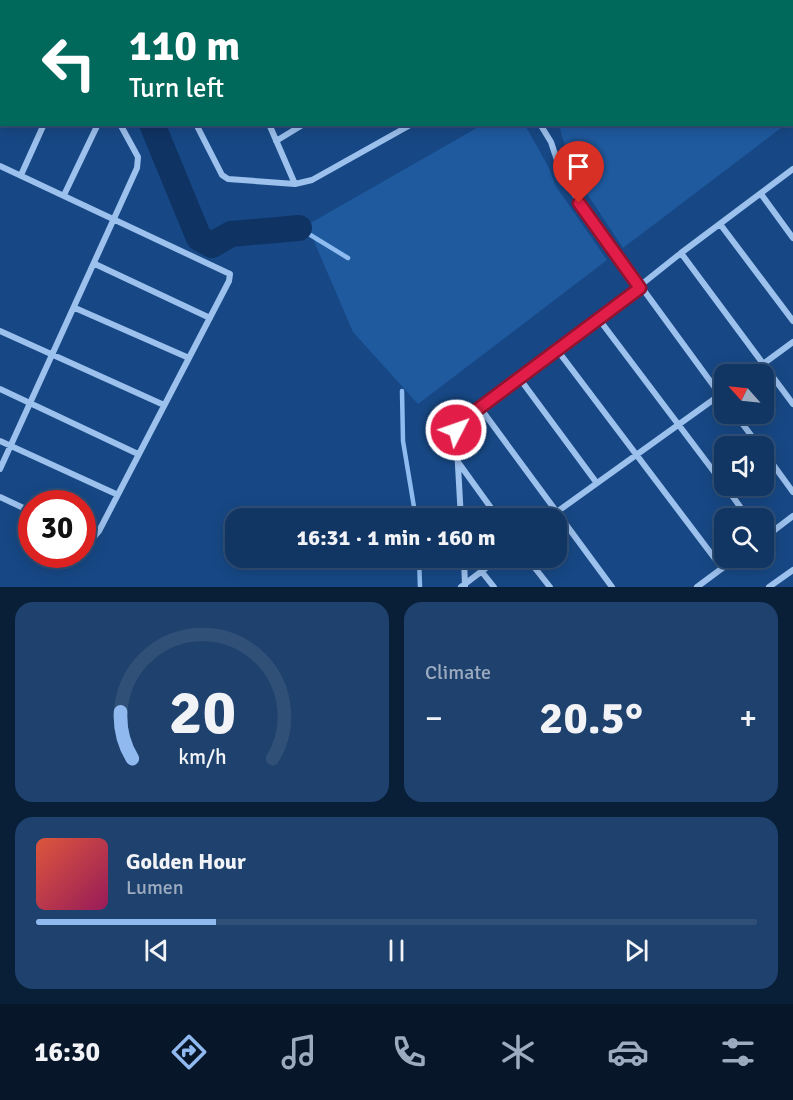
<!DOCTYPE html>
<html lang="en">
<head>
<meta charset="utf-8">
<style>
	:root { --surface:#113664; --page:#1e416d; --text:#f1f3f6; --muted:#9cabbf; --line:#305078; --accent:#90b9f0 }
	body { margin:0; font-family:Signika,sans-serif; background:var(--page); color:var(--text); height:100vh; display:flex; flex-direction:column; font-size:22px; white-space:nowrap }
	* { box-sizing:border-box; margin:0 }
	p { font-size:20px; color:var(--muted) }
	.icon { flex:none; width:33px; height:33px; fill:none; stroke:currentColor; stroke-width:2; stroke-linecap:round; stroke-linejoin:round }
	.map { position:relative; height:587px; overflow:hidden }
	.drawer { display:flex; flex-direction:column; gap:15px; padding:15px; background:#091e37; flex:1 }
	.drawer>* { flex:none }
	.hud { position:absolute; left:0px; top:0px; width:794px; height:126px; box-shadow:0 3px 15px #0003,0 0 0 2px var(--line); background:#00695c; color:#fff; overflow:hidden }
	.needle { width:39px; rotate:297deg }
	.tools { position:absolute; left:714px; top:364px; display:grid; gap:12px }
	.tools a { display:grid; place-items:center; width:60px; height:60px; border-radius:12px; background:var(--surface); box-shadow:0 3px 15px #0003,0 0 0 2px var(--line); font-size:30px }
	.speed { position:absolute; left:18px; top:490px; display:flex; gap:12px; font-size:30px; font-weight:700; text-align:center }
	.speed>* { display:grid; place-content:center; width:78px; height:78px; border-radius:50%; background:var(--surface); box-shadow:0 3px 15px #0003,0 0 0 2px var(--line); line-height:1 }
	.speed .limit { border:9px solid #d22; background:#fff; color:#111 }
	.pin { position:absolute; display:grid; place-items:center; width:51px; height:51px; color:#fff; margin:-62px -26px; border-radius:50% 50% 50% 0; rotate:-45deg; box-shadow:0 0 6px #0007 }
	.pin .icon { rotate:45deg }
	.me { position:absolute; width:66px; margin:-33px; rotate:49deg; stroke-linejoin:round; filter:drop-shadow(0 0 4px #0008) }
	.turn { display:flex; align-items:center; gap:21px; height:126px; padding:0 30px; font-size:27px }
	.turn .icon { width:78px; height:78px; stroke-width:2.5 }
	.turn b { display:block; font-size:42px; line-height:51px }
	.big { font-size:45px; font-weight:700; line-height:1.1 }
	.drawer .card { flex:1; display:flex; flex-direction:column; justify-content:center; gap:9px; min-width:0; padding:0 21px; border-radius:18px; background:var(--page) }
	.drawer .dial { align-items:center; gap:0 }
	.dial svg { height:156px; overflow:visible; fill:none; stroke:var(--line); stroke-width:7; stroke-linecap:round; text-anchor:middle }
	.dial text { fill:var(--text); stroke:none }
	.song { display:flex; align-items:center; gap:18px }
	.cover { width:72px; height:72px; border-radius:9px; background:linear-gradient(135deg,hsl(10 70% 55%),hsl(330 70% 35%)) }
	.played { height:6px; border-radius:3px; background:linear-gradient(90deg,var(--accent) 25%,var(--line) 25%) }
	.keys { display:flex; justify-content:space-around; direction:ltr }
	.heat { display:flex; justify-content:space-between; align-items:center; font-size:33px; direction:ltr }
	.drawer .tiles { flex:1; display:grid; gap:15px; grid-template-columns:1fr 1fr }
	.card:last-child { grid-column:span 2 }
	.trip { position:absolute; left:225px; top:508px; width:342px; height:60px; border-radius:18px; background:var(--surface); box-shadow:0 3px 15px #0003,0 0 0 2px var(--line); font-weight:700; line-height:60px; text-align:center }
	.dock { display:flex; height:96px; justify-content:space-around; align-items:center; background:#071628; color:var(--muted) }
	.dock .icon { width:42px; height:42px }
	.dock .active { color:var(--accent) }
	.dock b { font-size:27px; color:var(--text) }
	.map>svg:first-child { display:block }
	.green { fill:#1f5a9f }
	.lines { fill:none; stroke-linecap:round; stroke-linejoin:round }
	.stream { stroke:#8ebcf0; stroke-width:4.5 }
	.river { stroke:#0f3363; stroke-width:26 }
	.street { stroke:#9cc1ed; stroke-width:6 }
	.route-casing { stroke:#92132f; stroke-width:15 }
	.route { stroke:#e11d48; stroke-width:10 }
</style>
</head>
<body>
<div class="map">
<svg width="793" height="587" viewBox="0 0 793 587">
	<rect width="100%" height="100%" fill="#174885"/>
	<path class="green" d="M482,125H525L549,168L555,185L607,260L418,404L353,332L307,225Z
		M559,125V124L785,125L623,248L572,171Z"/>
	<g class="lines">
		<path class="stream" d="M299,228L348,258
			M402,391L403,441L416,519
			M419,558L420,587"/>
		<path class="river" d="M158,2V0
			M152,124L199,238L212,245L231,234L299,228"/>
		<path class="street" d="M440,0L442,2
			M45,2V0
			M111,2L112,0
			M314,2L316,0
			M393,2L395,0
			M541,2L543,0
			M621,2L623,0
			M0,39H2
			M0,102L2,99
			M196,124L222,175L228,179L295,184L312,180L412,124
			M269,124L295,184
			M540,124L551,142L562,175L580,203L724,400
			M276,141L304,124
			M0,166L230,274L229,281L99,531L93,538L82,536
			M21,175L44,124
			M761,194L793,238
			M64,195L98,124
			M720,224L793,321
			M681,253L793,404
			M95,264L210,318
			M75,308L189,358
			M598,318L724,485
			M0,331L164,405
			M558,351L722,568
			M748,375L793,342
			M520,379L596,482
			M0,389L138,454
			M481,409L612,587
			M735,414L760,447
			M0,441L116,494
			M764,452L793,492
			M458,462L499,519
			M0,469L137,168L138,157L120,124
			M725,486L749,519
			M0,497L32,512
			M461,519L456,430L458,424L558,351L681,253L793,169
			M547,519L724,392
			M764,538L793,516
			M464,558L465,586
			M527,558L550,587
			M482,572L494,587
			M461,587L499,558
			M697,587L736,558
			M769,587L793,570"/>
	</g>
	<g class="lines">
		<g class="route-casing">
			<path id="route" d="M456,430L458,424L640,288L579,203"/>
		</g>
		<use href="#route" class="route"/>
	</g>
</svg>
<div class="tools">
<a><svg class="needle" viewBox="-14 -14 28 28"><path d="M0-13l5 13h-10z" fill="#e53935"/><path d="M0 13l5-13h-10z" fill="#9cabbf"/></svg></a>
<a><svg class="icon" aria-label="sound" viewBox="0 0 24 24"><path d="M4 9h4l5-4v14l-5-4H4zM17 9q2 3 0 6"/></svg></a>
<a><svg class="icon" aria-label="search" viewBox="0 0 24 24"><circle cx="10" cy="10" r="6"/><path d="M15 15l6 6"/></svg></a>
</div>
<div class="speed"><div class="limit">30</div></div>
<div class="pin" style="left:579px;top:203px;background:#d93025"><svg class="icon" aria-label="arrive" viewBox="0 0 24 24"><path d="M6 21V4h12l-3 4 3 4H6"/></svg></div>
<svg class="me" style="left:456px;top:430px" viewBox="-20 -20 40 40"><circle r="17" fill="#e11d48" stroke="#fff" stroke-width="3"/><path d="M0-11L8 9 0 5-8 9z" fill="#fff"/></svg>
<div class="trip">16:31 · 1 min · 160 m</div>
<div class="hud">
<div class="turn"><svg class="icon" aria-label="left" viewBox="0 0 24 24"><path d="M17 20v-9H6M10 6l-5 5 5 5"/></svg><div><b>110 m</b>Turn left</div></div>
</div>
</div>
<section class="drawer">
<div class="tiles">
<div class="card dial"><svg viewBox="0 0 100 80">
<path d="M14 69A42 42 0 1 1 86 69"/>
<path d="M14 69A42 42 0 0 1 8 45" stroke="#90b9f0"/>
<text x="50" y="56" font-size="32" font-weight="700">20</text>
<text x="50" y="72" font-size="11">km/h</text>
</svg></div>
<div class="card"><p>Climate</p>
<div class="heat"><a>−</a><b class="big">20.5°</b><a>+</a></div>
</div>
<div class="card">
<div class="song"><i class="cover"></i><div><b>Golden Hour</b><p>Lumen</p></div></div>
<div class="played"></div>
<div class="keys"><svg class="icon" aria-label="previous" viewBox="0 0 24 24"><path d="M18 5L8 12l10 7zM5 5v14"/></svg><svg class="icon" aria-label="pause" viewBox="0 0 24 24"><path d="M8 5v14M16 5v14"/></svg><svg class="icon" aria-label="next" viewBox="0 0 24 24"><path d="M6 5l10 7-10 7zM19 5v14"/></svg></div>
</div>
</div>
</section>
<nav class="dock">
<b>16:30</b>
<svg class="icon active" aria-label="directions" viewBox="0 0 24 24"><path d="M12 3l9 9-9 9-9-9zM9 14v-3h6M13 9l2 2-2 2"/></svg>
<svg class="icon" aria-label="music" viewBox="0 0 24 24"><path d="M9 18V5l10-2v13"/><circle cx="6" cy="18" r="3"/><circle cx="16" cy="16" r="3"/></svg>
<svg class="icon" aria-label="phone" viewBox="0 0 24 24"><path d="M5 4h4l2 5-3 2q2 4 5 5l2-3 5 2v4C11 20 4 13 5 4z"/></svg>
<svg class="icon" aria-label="climate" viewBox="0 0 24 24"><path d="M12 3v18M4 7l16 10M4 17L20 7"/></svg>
<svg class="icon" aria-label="car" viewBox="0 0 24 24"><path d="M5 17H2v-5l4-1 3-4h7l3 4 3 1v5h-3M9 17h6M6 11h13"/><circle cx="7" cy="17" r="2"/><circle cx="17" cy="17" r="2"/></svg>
<svg class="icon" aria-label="filters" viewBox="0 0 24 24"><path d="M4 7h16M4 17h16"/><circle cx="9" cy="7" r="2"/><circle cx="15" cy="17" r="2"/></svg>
</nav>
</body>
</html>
